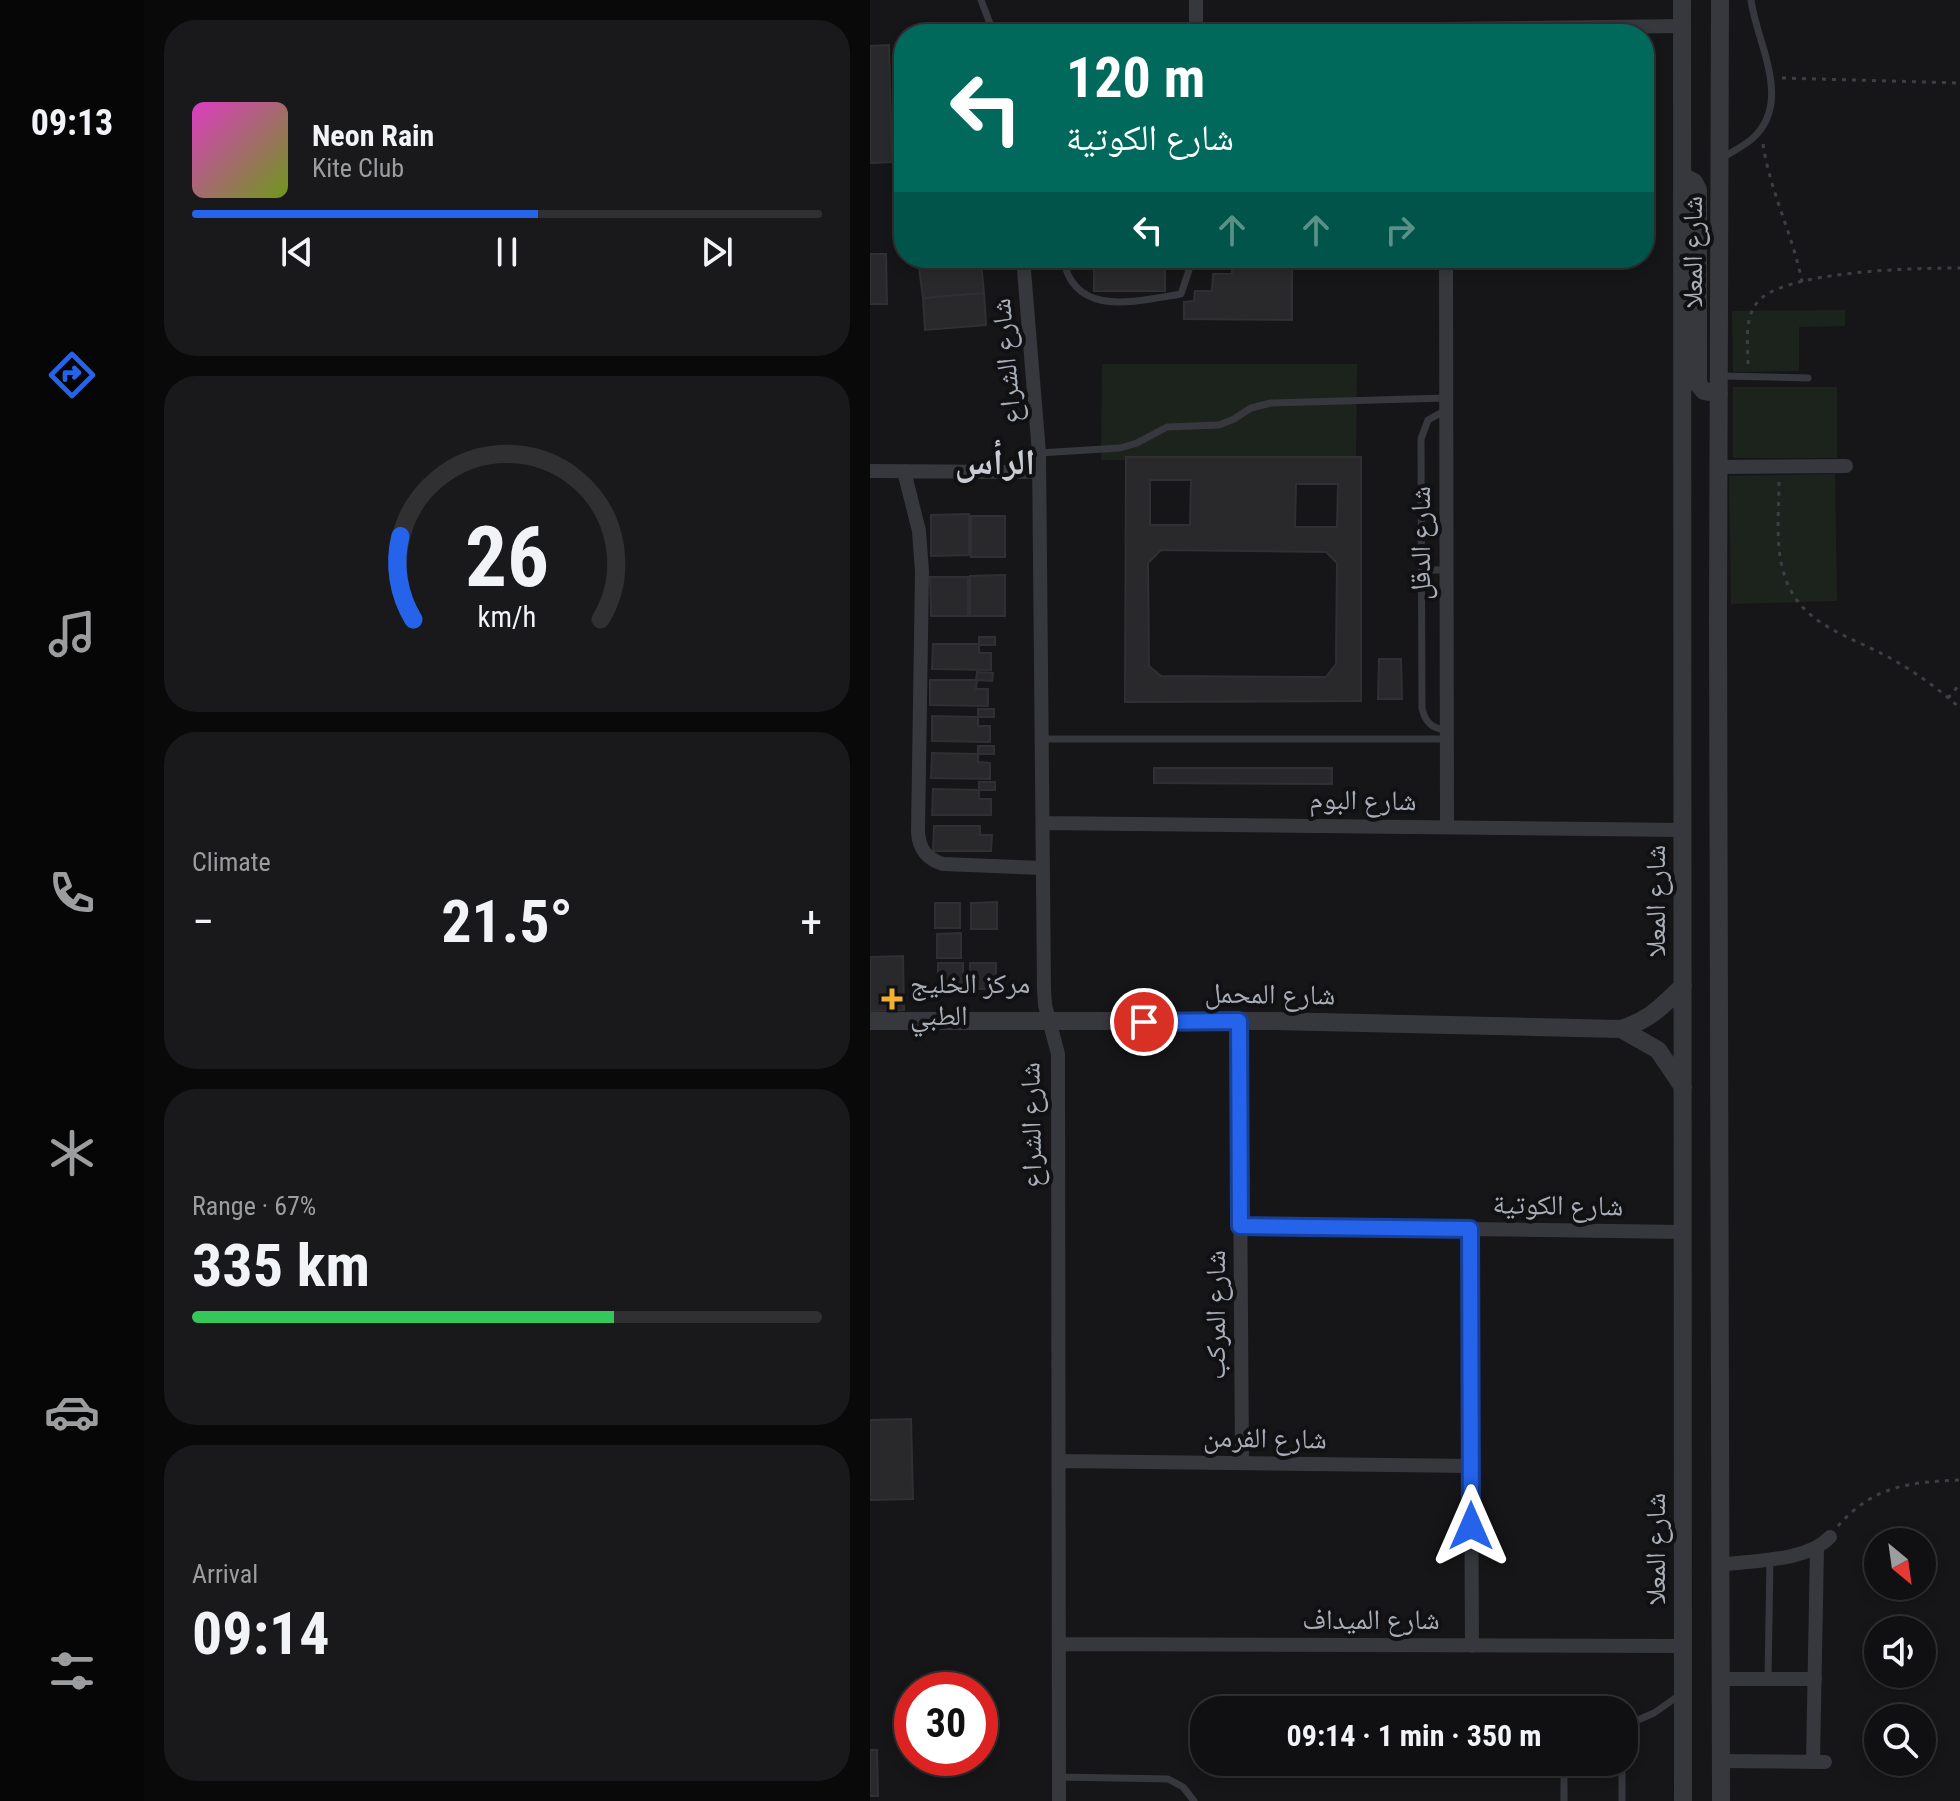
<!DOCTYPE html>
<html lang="en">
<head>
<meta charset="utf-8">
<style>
	:root { --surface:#101012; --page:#19191b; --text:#f1f3f6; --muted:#9c9d9f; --line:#303032; --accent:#2563eb }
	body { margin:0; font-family:"Roboto Condensed","Noto Naskh Arabic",sans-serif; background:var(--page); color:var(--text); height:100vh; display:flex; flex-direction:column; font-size:30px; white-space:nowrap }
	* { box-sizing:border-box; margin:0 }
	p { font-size:26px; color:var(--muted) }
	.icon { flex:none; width:44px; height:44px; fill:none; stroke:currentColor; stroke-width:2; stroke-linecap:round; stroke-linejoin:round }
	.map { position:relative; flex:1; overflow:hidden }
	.panel { display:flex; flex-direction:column; gap:20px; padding:20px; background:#09090a; width:726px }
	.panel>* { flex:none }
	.guide { position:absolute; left:24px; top:24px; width:760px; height:244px; border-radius:32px; box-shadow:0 4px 12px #0003,0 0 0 2px var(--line); background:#00695c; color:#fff; overflow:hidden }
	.needle { width:52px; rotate:151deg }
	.controls { position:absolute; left:994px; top:1528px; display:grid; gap:16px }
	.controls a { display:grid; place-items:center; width:72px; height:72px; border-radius:50%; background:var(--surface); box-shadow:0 4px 12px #0003,0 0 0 2px var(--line); font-size:40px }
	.speed { position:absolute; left:24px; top:1672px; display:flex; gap:16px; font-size:40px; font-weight:700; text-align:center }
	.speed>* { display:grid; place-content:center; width:104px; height:104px; border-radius:50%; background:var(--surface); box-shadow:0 4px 12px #0003,0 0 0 2px var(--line); line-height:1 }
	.speed .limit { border:12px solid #d22; background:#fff; color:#111 }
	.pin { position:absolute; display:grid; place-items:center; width:68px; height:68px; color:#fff; margin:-34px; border:4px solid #fff; border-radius:50%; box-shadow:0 2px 8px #0007 }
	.me { position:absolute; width:88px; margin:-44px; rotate:0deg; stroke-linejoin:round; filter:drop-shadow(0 0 6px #0008) }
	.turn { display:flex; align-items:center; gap:28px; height:168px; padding:0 40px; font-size:36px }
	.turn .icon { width:104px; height:104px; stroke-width:2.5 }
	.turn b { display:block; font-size:56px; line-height:68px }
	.lanes { display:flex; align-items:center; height:76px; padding:0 40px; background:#0003; justify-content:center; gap:40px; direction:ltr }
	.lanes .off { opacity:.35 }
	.big { font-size:60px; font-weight:700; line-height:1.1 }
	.panel .card { flex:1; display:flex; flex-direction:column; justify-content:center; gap:12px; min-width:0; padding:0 28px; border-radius:32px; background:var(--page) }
	.panel .dial { align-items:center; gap:0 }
	.dial svg { height:208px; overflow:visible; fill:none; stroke:var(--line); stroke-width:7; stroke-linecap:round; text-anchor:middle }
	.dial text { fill:var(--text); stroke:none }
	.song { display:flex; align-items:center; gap:24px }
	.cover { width:96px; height:96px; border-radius:12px; background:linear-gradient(135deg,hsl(310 70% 55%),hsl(80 70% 35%)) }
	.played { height:8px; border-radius:4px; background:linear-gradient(90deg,var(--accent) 55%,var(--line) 55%) }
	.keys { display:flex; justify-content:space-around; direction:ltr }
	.heat { display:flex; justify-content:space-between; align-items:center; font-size:44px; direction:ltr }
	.charge { height:12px; border-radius:6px; background:linear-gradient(90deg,#34c759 67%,var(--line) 0) }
	.trip { position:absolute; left:320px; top:1696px; width:448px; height:80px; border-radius:32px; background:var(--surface); box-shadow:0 4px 12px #0003,0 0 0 2px var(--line); font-weight:700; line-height:80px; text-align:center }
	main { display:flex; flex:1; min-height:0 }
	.menu { display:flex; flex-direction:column; width:144px; justify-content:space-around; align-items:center; background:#060607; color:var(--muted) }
	.menu .icon { width:56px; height:56px }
	.menu .selected { color:var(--accent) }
	.menu b { font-size:36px; color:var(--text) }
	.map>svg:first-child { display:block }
	.green { fill:#1c231d }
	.building { fill:#29292c; stroke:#303034; stroke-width:2; fill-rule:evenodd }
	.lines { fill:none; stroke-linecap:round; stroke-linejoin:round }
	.path { stroke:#3d3f44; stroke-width:3; stroke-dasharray:4 6; stroke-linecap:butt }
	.service { stroke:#37383d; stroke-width:7 }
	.minor { stroke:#37383d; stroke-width:14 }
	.tertiary { stroke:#37383d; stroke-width:18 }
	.route-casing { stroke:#184099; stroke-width:20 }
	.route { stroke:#2563eb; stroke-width:14 }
	.poi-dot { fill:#f2b134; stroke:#111113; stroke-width:3 }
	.labels { text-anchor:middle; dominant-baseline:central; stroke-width:8; stroke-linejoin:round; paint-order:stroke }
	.street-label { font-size:28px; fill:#a8adb8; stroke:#111113 }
	.poi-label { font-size:28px; fill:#a8adb8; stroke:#111113; text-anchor:start }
	.district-label { font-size:36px; font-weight:bold; fill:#c9ccd4; stroke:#111113 }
</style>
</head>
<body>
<main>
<nav class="menu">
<b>09:13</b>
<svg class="icon selected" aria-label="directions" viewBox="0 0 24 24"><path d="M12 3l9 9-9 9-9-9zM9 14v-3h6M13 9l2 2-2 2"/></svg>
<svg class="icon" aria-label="music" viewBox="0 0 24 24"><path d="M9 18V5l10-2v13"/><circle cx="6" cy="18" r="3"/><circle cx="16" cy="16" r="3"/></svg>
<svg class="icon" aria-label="phone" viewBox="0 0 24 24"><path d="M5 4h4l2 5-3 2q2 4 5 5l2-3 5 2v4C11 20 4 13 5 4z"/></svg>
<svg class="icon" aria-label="climate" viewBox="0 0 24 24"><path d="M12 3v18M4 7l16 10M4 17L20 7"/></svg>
<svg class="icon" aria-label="car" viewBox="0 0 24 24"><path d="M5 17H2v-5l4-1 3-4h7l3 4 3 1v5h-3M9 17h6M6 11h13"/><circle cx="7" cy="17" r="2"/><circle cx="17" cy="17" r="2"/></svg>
<svg class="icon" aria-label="filters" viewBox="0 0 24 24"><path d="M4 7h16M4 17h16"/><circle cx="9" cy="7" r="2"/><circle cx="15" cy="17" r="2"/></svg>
</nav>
<section class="panel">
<div class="card">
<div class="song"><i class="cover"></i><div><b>Neon Rain</b><p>Kite Club</p></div></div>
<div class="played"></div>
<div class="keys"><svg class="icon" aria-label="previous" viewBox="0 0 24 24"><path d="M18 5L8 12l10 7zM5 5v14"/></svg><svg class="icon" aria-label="pause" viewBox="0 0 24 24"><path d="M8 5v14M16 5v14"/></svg><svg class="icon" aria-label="next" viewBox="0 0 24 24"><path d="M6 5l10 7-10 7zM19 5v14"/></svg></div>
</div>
<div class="card dial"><svg viewBox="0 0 100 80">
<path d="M14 69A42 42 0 1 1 86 69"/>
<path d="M14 69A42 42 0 0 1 9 37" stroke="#2563eb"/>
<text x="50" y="56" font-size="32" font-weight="700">26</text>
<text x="50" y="72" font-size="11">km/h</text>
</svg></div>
<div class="card"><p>Climate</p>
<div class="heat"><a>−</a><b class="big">21.5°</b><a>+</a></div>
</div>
<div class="card"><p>Range · 67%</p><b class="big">335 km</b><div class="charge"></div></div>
<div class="card"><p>Arrival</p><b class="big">09:14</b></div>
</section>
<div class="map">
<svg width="1090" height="1801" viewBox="0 0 1090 1801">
	<rect width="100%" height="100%" fill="#161618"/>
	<path class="green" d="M975,310V326L929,327V371L863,372L862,311Z
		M232,364H487L486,460H231Z
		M863,387H967V458H863Z
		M965,474L967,601L861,604L859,476Z"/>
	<path class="building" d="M19,45L22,162L0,163V46Z
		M0,254H16L17,304H0Z
		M49,258H110L111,263L49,268Z
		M224,258H249V262H295V291H224Z
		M402,258H422V320L314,319V302L324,301L325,291H342L343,274H362V268H386V263H402Z
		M111,263L114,293L53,298L49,268Z
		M114,293L116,325L55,330L53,298Z
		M256,457H491V701L255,702ZM280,480H321L320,525H280ZM426,484H468L467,527H425ZM291,550L456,552L467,563L466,664L456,677L291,676L279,666L278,563Z
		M99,514V555L61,556V515Z
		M101,516H135V557H101Z
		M135,575V616H100V576Z
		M60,577H98V616H61Z
		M109,637H125V645H109V653H121V670L62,669L63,644H109Z
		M509,659H531L532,699H508Z
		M107,672L123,673L122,681L107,680L106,689H118V706L60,705V680H106Z
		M108,709H124V717H108V726H120V742L62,741V716L108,717Z
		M108,746H124V754H108V762L120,763V779L61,778L62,753L108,754Z
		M284,768H462V784L284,783Z
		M109,782H125V790H109V799H121V815H62L63,789L109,790Z
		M64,826H110V835H122L121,851H63Z
		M127,902V929H101V903Z
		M65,903H90V928H65Z
		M91,933V958H67V934Z
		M33,956L34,1010L0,1011V957Z
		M68,963H93V988H68Z
		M100,963H126V989H100Z
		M41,1419L43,1499L0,1500V1420Z
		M0,1750H7L8,1796H0Z"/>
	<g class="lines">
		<path class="path" d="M912,78L1090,83
			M893,144C900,192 923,235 932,282
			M878,364C878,345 874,321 886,304C909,270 1049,268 1090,268
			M909,482C909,511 905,546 914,574C929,625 979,635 1020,658C1045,672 1069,689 1090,708
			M1078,698L1090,684
			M968,1526C1003,1486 1039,1482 1090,1480"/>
		<path class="service" d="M111,0L124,34
			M852,158C862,152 874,146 883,138C923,101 887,44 881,0
			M193,258C204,319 266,301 311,294L323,258
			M852,376L938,378
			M576,410L558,420L551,439L552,708C555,722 562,729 576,730
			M169,453L250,448L267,443L297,427L349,425L364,419L381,408L401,403L576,398
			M552,570H577
			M173,739H577
			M898,1679L900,1558
			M754,1726L784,1713L811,1694
			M752,1762V1801
			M189,1777L298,1779L313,1787L324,1801
			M694,1801V1762"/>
		<path class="minor" d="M157,34L168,31L326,32L812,26
			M326,34V0
			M153,258L169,453L174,989L175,1005L188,1054L189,1801
			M576,258L577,827
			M849,467L976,466
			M0,471L169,472
			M34,471L49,531L52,572L48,832C49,849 57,859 73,864L173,868
			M173,823L812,830
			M369,1021L372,1463
			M370,1226L813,1232
			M600,1229L602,1646
			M189,1461L601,1466
			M850,1565C883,1560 936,1562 960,1537
			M189,1644L813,1646
			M850,1679H945
			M851,1761L955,1762
			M943,1761L947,1548"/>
		<path class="tertiary" d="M812,0L813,1801
			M850,0L848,621L851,1801
			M814,177L824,182L828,190V384L834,391L849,394
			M0,1021H405L751,1029C780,1020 792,1006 813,986
			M751,1029L788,1050L813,1087"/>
	</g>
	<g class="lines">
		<g class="route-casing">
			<path id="route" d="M274,1022L369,1021L370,1226L600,1229L601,1526"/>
		</g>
		<use href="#route" class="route"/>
	</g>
	<path class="poi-dot" d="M18 987h8v8h8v8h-8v8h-8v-8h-8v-8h8z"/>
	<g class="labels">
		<g class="street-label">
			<text transform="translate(822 252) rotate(-90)">شارع المعلا</text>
			<text transform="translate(136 361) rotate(-95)">شارع الشراع</text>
			<text transform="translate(550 543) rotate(-90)">شارع الدقل</text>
			<text transform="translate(493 800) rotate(1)">شارع البوم</text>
			<text transform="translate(785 901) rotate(-90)">شارع المعلا</text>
			<text transform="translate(400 994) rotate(1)">شارع المحمل</text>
			<text transform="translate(161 1125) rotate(-91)">شارع الشراع</text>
			<text transform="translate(688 1205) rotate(1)">شارع الكوتية</text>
			<text transform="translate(345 1315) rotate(-90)">شارع المركب</text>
			<text transform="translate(395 1438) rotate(1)">شارع الفرمن</text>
			<text transform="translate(785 1549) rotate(-90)">شارع المعلا</text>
			<text x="501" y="1619">شارع الميداف</text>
		</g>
		<g class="poi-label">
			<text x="40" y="983">مركز الخليج<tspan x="40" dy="32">الطبي</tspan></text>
		</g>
		<g class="district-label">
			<text x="125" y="462">الرأس</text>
		</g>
	</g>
</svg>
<div class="controls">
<a><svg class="needle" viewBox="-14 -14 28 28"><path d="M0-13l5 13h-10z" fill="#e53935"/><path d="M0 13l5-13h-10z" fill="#9c9d9f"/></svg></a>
<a><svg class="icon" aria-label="sound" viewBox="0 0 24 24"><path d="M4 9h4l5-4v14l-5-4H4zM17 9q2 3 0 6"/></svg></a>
<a><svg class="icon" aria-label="search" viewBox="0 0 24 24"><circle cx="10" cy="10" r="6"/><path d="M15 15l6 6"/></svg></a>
</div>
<div class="speed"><div class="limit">30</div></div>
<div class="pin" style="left:274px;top:1022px;background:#d93025"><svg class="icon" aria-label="arrive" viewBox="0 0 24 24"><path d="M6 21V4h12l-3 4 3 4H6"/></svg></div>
<svg class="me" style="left:601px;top:1526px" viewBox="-20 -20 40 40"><path d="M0-17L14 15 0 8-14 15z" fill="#2563eb" stroke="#fff" stroke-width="4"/></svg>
<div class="trip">09:14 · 1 min · 350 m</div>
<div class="guide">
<div class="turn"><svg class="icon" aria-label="left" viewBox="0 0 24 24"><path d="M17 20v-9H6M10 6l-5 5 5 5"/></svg><div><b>120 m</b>شارع الكوتية</div></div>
<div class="lanes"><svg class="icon" aria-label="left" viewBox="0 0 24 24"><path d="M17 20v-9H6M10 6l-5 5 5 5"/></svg><svg class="icon off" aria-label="ahead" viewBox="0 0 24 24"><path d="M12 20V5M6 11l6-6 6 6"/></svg><svg class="icon off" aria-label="ahead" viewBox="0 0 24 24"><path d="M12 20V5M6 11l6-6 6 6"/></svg><svg class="icon off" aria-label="right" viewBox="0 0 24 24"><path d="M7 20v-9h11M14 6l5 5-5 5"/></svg></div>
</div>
</div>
</main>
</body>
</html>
